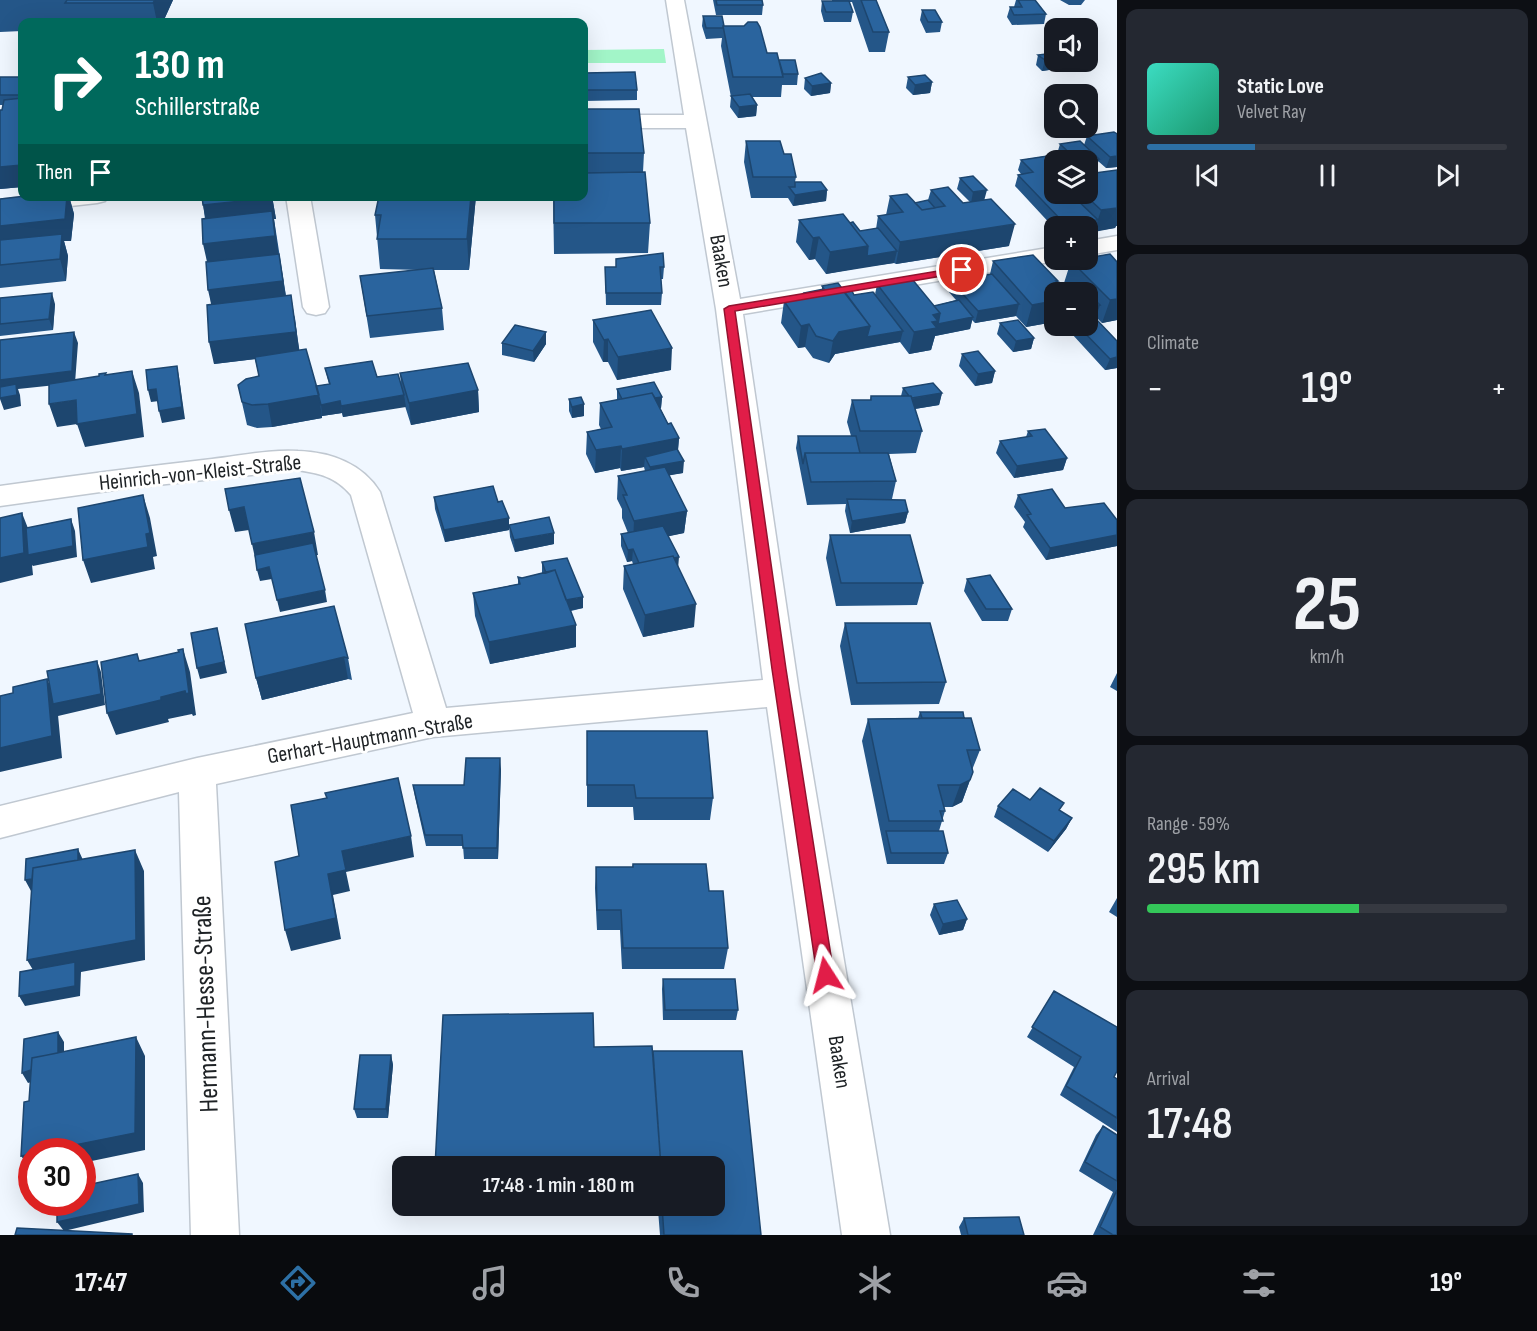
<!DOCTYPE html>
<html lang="en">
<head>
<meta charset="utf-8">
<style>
	:root { --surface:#171b24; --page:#242831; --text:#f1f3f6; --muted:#9ea1a6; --line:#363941; --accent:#2d70a5 }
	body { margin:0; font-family:"Sofia Sans Condensed",sans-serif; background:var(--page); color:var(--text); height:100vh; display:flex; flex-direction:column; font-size:22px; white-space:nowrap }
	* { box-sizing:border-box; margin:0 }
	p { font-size:20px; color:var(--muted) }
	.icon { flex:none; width:33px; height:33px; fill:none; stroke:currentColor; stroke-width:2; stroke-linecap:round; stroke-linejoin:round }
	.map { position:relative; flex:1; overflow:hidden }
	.sheet { display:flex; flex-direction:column; gap:9px; padding:9px; background:#0d0f14; width:420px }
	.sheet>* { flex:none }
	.hud { position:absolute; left:18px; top:18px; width:570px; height:183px; border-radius:12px; box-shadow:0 6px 24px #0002; background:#00695c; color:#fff; overflow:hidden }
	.tools { position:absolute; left:1044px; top:18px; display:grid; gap:12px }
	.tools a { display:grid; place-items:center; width:54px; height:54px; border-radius:12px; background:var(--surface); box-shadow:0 6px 24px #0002; font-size:30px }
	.speed { position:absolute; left:18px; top:1138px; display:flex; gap:12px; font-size:30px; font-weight:700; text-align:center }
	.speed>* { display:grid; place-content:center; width:78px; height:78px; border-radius:50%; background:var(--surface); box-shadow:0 6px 24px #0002; line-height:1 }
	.speed .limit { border:9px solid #d22; background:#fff; color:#111 }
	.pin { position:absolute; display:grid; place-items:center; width:51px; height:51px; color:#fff; margin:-26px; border:3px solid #fff; border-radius:50%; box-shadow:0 2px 6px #0007 }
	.me { position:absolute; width:66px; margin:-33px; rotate:351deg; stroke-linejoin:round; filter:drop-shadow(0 0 4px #0008) }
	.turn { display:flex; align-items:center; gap:21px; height:126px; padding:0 18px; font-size:27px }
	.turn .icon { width:78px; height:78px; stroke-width:2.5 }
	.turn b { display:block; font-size:42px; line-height:51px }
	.then { display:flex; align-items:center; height:57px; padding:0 18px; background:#0003; gap:12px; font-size:22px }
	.big { font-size:45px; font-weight:600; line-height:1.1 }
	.sheet .card { flex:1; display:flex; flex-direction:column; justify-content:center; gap:9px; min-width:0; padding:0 21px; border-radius:12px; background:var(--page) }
	.sheet .dial { align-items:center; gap:0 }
	.dial b { font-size:78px; line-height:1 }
	.song { display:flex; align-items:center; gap:18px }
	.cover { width:72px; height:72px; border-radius:9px; background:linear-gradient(135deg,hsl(170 70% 55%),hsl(160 70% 35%)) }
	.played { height:6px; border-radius:3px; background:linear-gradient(90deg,var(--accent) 30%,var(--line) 30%) }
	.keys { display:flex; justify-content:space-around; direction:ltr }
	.heat { display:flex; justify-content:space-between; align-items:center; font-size:33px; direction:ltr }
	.charge { height:9px; border-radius:4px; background:linear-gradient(90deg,#34c759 59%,var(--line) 0) }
	.trip { position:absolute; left:392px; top:1156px; width:333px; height:60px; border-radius:12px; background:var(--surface); box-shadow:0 6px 24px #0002; font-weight:600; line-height:60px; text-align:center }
	.tabs { display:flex; height:96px; justify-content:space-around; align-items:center; background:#090b0e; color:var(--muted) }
	.tabs .icon { width:42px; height:42px }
	.tabs .on { color:var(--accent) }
	.tabs b { font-size:27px; color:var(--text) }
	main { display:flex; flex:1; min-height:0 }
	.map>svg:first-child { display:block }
	.green { fill:#a2f5c8 }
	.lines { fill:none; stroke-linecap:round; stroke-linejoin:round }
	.street-casing { stroke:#c0c8d1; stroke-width:3 }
	.street { fill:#fff; fill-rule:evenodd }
	.wall { fill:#245688; fill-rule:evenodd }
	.shaded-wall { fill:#1d466f }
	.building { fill:#2a649e; stroke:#1d466f; stroke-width:1.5 }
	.route { fill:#e11d48; stroke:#92132f; stroke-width:1.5 }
	.labels { text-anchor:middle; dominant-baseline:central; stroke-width:6; stroke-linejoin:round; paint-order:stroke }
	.street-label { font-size:22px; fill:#1e2225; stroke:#fff }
	.near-street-label { font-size:27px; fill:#1e2225; stroke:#fff }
</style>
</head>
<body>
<main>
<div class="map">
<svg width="1117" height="1235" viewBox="0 0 1117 1235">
	<rect width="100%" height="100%" fill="#f0f7ff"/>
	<path class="green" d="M664,49L666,63H584V50Z"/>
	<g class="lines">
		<g class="street-casing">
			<path id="street" d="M666,0H684L740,299L1054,247V260H1062L743,314L799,692L890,1235H842L767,707L433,737L216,784L239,1235H191L179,792L0,838V806L197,758L413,713L351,495C336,477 319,473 297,470L129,488L0,506V486C71,476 141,467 212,459C240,456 271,449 298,451C331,452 363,464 380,492L446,708L763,680L716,309L686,128H584V115H684Z
				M30,196H108L105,201L97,203L0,214V200Z
				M286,196H310L329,307L325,313L316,315L307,313L303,307Z
				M1117,236V250L1088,255V241Z"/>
		</g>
		<use href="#street" class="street"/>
	</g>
	<path class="wall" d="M0,0H173L163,22H22V31L0,32Z
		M713,0H762L763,5L762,15H716Z
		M832,0H876L889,32L885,52H869L852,2H849L853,12L851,22H824L821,11L822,1H832Z
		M1016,0H1035L1046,14L1044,24L1012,25L1007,17L1010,7H1014Z
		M1060,0H1085L1081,5H1069Z
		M922,10L942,22L940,32L926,33L920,20Z
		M703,16L724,26L779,60L798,74L797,85H782L781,97H752L757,105L756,116L738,118L730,107L731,97L721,46L722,38L706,39L702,26Z
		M1038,55L1063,68L1042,71L1036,65Z
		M584,73L637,90V100L584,101Z
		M0,77H22V187L0,189V110H2L3,105H0Z
		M908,77L932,82L930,93L913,95L906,88Z
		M805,78L831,83L830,93L811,96L804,89Z
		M584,109L644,153L643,172L650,223L648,253L554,254L553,196H584Z
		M1117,134V167L1106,168L1098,161L1096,170H1092L1116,226L1115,228L1088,232V226H1054V228L1015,186L1018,175L1021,174L1018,170L1021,160L1057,154L1060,144L1084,145L1087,136ZM1054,160H1088V194H1054Z
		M746,141L784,154L796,177L795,182L827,190L826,201L793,206L788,198H751L744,162Z
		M960,178L985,200L1009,246L896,264L894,263L864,267L826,274L815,259L809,260L796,242L799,220L850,223L860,231L876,229L878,216L886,215L890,196L915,203L928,200L931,190L963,203L970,202L957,189Z
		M26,196H69L74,214L71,241H64L68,256L66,281L0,288V199Z
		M202,196H272L276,219H274L286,296L295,318L299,350L316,386L329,384L325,368L377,377L401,384L400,373L478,390L479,412L411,425L405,406L343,417L342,413L322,416V414V418L272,427L257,428L247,425L238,385L259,376L255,359L214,364L211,304L207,262L205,219Z
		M476,196L469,270H434L442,308L444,330L370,338L360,276L420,270L380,269L375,215Z
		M993,261L1058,281V283L1064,290L1065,287L1067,286L1064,283L1071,261L1117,262V320L1102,323L1096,317L1088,318V292H1054V322L1026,327L1016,316L975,323L972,320L970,329L935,336L931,350L909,354L900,342L835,354L829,363L813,358L805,347L798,348L781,323L784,301L803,298L804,293L822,290V286L854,295H875L877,284L934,306L956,300L949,292L951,281L990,274Z
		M605,267H664L663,279H661L662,293L661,305H606Z
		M0,298L55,304L53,330L0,336Z
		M593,320L671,370L617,380L608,362H603L593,342Z
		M1000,323L1034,338L1031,349L1013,352L997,334Z
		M1075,326H1088L1117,341V368L1105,370L1072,334Z
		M546,332V344L534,362L502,355V343Z
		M962,354L995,371L992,383L975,386L959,366Z
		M903,388L942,393L939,405L915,409L922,431L916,453L889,454L896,481L892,499L908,512L905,523L850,533L845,511L846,504L807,505L796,448L798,436H851L847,422L852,400H870L871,396H901Z
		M617,389L662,397L661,408H660L668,424L679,438L678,450L683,473L669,475L687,511L684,533L668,536L678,567L694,627L643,637L623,589L624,566L633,564L632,561L627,562L621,546V534L628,533L622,518V509L617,499L618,476L645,471L644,467L621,471L620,468L595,473L586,454L587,432L601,429L599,425L600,403L617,400Z
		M569,399L584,404V416L572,418L569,411Z
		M1028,431L1067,458L1063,470L1014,478L996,453L1000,441L1026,437Z
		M1018,495L1117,535V546L1046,560L1023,527L1025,522L1014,507Z
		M434,497L498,502L509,530L445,542L435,509Z
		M509,525L554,544L515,552L510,537Z
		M830,535L923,583L917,605L836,606L826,558Z
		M542,562L583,608L571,611L576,647L490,664L475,616L473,593L518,584V577L522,578L542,573Z
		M967,579L1012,609L1008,621H982L964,591Z
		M334,606L348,658L352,680L348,679L262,700L256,678Z
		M845,623L946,682L939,704L851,705L840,646Z
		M1117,673V691L1110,687Z
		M920,712L964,718L980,750L972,770L973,772L962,802L952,807H944L945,811L939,831L948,853L944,864H887L862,741L868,719L918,718Z
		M587,731L713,798L710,820H634L633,807H587Z
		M501,769L498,859H464L463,846H426L415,797L413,785H464Z
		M1030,800L1060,811L1072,818L1066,829L1048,852L994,817L998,806Z
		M633,864L709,891L728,948L724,969H622L620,930H597L595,888L596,867H632Z
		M1117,898V917L1109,912Z
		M934,904L967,919L963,930L939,935L930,915Z
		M663,979L738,1010L736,1020H663L662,989Z
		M1054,991L1114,1077L1117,1079V1132L1060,1095L1074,1067L1027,1037Z
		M653,1051L761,1235H660L658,1210H438L437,1206H714Z
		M391,1055L393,1065L388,1118H357L354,1109Z
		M1103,1126L1117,1135V1235H1093L1113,1192L1079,1171L1096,1135Z
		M964,1218L1024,1235H961L959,1227Z"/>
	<path class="shaded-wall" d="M155,0H173L163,22H157L153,3Z
		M1054,59V62H1065L1063,68L1042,71L1045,60Z
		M932,82L930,93L913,95L915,85Z
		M831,83L830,93L811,96L812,86Z
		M757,105L756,116L738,118L739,107Z
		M1117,156V167L1106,168L1110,157Z
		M1099,159L1096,170L1088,171V161Z
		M22,165V187L0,189V167Z
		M827,190L826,201L793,206L795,195Z
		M987,190L984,201L971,203L973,192Z
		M1074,194L1071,204L1059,196Z
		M67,196H69L74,214L71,241H64L68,256L66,281L60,259L0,241V226Z
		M272,196L276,219H274L279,258L208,266L203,244L207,227L203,205Z
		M471,196H476L469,270L467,239Z
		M1117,208V226H1116L1115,228L1094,232L1101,210Z
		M1015,224L1009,246L896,264L900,242Z
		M819,237L815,259L809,260L813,238Z
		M868,246L897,251L894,263L826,274L830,252Z
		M279,254L287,303L213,312L208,290Z
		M1056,281H1058L1052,301H1054V322L1026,327L1032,305Z
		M52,293L55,304L53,330L49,319Z
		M291,295L300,354L214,364L209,342Z
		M1117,299V320L1102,323L1110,300Z
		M1019,304L1016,316L975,323L978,311Z
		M1100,305L1096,317L1088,318V307Z
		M940,313L973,317L970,329L935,336L931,350L909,354L914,332L933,315Z
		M809,324L805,347L798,348L801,326Z
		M870,326L865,348L835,354L829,363L833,341L839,332Z
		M903,331L900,342L865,348L867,337Z
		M74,332L78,343L75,383L18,389L20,395L21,406L4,410L0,399V380Z
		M546,332V344L534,362L533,351Z
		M1034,338L1031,349L1013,352L1016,341Z
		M608,339V362H603L604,340Z
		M672,348L671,370L617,380L618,357Z
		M1117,357V368L1105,370L1110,359Z
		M177,366L179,377L185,419L162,423L159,411Z
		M132,371L139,393L144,437L85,447L77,424Z
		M995,371L992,383L975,386L978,374Z
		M156,389L159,401L151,402L148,390Z
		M478,390L479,412L411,425L409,403Z
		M942,393L939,405L908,410L911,399Z
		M319,395L322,418L272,427L268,404Z
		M404,395L406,407L343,417L341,406Z
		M662,397L661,408L624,415V403Z
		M76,400L84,423L57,427L49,404Z
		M340,401L342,413L322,416L321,405Z
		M584,404V416L572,418V407Z
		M679,438L677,461L645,457L644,467L621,471L622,449Z
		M621,446L620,468L595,473L596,450Z
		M1067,458L1063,470L1014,478L1017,466Z
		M684,461L683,473L649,479L650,467Z
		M143,495L150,518L157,556L153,557L155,569L91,583L83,560L146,534Z
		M244,507L249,530L235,532L229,510Z
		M687,511L684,533L633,544L634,521Z
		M908,512L905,523L850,533L852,521Z
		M22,513L31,536L71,519L75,531L77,557L33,566L32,565L33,575L0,583V558Z
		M509,518V530L445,542L444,530Z
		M314,532L318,555L257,567L252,544Z
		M554,533V544L515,552L514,540Z
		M1117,535V546L1046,560L1050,548Z
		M633,549L632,561L627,562L628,550Z
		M679,557L678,569L668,560Z
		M269,567L272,579L260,581L257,570Z
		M325,590L327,602L280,612L277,600Z
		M583,597V608L562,612V601Z
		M696,604L694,627L643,637L645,615Z
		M576,625V647L490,664L489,642Z
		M217,628L227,673L200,679L197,668Z
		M183,649L190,672L196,715L193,716L192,714L168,719L169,722L116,735L107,713L161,697Z
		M344,657L348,679L262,700L256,678Z
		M97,661L101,672L105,705L58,716V715L62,758L0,772V748L47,679L57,701Z
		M500,758L501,769L498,859L497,848Z
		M970,780L962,802L952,807L960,785Z
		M1072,818L1066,829L1048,852L1054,841Z
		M411,836L414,857L346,872L350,891L333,895L341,939L291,951L285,930L328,874L342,851Z
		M78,849L83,860L31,891L25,880Z
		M135,850L144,871L145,960L81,972L80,996L25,1006L19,996L39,980L27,960Z
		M967,919L963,930L939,935L943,924Z
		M58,1032L64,1042V1072L28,1083L22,1073Z
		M136,1037L145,1056V1150L82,1163V1152H40Z
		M391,1055L393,1065L388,1118L386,1109Z
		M32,1154V1170L21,1156Z
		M138,1174L143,1183L144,1212L64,1231L57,1222Z"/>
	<path class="building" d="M67,0H155L153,3H65Z
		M716,0H762L763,5H717Z
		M861,0H876L889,32H873Z
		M1018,0H1035L1046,14L1014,15L1010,7H1022Z
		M822,1H849L853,12H826Z
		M922,10H935L942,22H928Z
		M703,16H722L724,26H723V28H706Z
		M748,22H757L760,27L767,53H777L783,77H733L723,26H744Z
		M1054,53V59L1045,60L1038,55Z
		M779,60H795L798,74H783Z
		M635,72L637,90H584V73Z
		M821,73L831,83L812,86L805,78Z
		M925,75L932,82L915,85L908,77Z
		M0,77H22V95H0Z
		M750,94L757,105L739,107L731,96Z
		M22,98V165L0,167V110H2L4,100Z
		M584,109H639L644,153H584Z
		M1114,132L1117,134V156L1110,157L1087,136Z
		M746,141H780L784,154H791L796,177H753Z
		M1080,141L1099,159L1088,161L1077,160L1060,144Z
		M1061,154L1068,160H1054V194H1073L1059,196L1061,198L1073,196L1098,220L1064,223L1018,175L1033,172L1021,160Z
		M1088,166L1095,173L1117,170V208L1101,210L1084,194H1088Z
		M645,172L650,223H554V196H584V173Z
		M973,176L987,190L973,192L960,178Z
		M795,182H821L827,190L795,195L789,187H795Z
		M948,187L963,203L991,199L1015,224L900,242L878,216L903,212L890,196L907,194L922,210L945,206L931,190Z
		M26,196H67L65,219L0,226V199Z
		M202,196H272V198L203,205Z
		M379,196H471L467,239H377L381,215H375Z
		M928,200L935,208L922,210L915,203Z
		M272,211L275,236L203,244L202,219Z
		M843,214L868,246L830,252L819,237L813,238L799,220Z
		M853,222L860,231L878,228L897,251L867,256L868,246L850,223Z
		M62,234L60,259L0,265V240Z
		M663,253L664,267H660L662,293H606L605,267H616V259Z
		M279,254L283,281L208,290L206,262Z
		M1110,254L1117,262V299L1110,300L1071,261L1088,260V258Z
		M1033,255L1058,281H1056L1066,292H1054V301L1032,305L993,261Z
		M433,268L442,308L367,316L360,276Z
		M992,274L1019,304L978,311L951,281Z
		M912,279L940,313L933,315L938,321L932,322L937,328L914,332L877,284Z
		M838,283L870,326L839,332L833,341L816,336L809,324L801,326L784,301L807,297L804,293L824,289L822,286Z
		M1079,284L1100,305L1088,307V292H1071L1065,287Z
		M852,291L854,295L873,292L903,331L867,337L870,326L844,292Z
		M52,293L49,319L0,324V298Z
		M291,295L296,332L209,342L207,305Z
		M959,300L973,317L938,324L940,313L934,306Z
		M651,310L672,348L618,357L608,339L604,340L593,320Z
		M1096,319L1117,341V357L1110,359L1078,326H1088V321Z
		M1018,320L1034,338L1016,341L1000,323Z
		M515,325L546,332L533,351L502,343Z
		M74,332L72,371L0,380V340Z
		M306,349L319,395L268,404L252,405L242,402L238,385L246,379L259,376L255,357Z
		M978,351L995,371L978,374L962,354Z
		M372,361L377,377L398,374L404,395L341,406L340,401L321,405L316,386L330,384L325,368Z
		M468,363L478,390L409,403L400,373Z
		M177,366L182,407L159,411L156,389L148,390L146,370Z
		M132,371L137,414L77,424L76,400L49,404V384L99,376V374L106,373L105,375Z
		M654,382L662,397L655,398L652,393L622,399L617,389Z
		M933,383L942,393L912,398L911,396H909L903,388Z
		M16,384L17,395L0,398V387Z
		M652,393L668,424L671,423L679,438L622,449L621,446L596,450L587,432L612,427L600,403Z
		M871,396H911L922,431H860L852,400H871Z
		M581,397L584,404L572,407L569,399Z
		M1045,429L1067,458L1017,466L1000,441L1032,436L1028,431Z
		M798,436H856L860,453H805L803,464Z
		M677,449L684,461L650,467L645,457Z
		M805,453H888L896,481L811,482Z
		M665,467L687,511L634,521L623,495H627L618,476Z
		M300,478L314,532L252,544L244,507L229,510L225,489Z
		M493,486L498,502L502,501L509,518L444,530L434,497Z
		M1052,489L1065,508L1104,503L1117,520V535L1050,548L1027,515L1031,514L1018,495Z
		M143,495L150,533L146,534L148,547L83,560L78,508Z
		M847,499L905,500L908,512L852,521Z
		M22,513L24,553L0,558V518Z
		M549,517L554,533L514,540L509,525Z
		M71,519L73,546L28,555L26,528Z
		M663,526L679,557L674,558L673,556L639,563L633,549L628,550L621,534Z
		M830,535H910L923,583H841Z
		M313,543L325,590L277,600L269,567L257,570L255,555Z
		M673,556L696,604L645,615L624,566Z
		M567,558L583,597L566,600L555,570L546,573L542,562Z
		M555,570L576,625L489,642L473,593L520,584L518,577L522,578Z
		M990,575L1012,609H986L967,579Z
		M334,606L348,658L344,657L256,678L245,624Z
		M845,623H930L946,682L857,683Z
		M217,628L224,662L197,668L191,633Z
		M183,649L189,693L186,694L185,691L161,697V700L107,713L101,662L137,654L139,661L179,652L178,650Z
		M97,661L101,694L53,704L47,671Z
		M47,679L52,736L0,748V696L13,693V687Z
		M920,712H963L964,718H922Z
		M971,718L980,750H967L973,772L970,780L960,785H938L945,811H940L943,821H889L868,719Z
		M587,731H707L713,798H636L634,785H587Z
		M466,758H500L497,848H463L462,835H425L413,785H464Z
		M398,778L411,836L342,851L346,870L328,874L336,918L285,930L275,862L299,856L291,805L327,798L325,793Z
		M1040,788L1064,803L1059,810L1072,818L1054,841L998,806L1013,789L1030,800Z
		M886,831H943L948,853H891Z
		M78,849V860L33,868L32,879L25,880L26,859Z
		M135,850L136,940L27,960L33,868Z
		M633,864H706L709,891H723L728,948H623L621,910H597L596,867H633Z
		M957,900L967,919L943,924L934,904Z
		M75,962V986L19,996L20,972Z
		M663,979H735L738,1010H665Z
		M1054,991L1117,1027V1071L1114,1077L1117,1079V1118L1066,1086L1081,1057L1032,1027Z
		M593,1013L594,1047L652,1046L661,1167H435L443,1015Z
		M58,1032V1053L32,1058L31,1070L22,1073L24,1039Z
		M136,1037L135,1133L40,1152H32V1154L21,1156L24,1102L29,1101L32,1058Z
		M653,1051H742L761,1235H664L662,1206H714V1167H661Z
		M360,1055H391L386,1109H354Z
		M1103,1126L1117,1135V1181L1085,1162Z
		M138,1174L139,1204L57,1222V1203H82V1186Z
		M1117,1190V1235H1113L1100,1227Z
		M1019,1217L1024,1235H968L964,1218Z
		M17,1228L132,1234V1235H15Z"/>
	<path class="route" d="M962,267H965V272L735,311L786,669L834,975L832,981L826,983L820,981L817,975L772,669L724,309L729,306Z"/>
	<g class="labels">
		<g class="street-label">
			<text transform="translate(721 261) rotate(80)">Baaken</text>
			<text transform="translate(200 473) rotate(-6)">Heinrich-von-Kleist-Straße</text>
			<text transform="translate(370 739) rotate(-10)">Gerhart-Hauptmann-Straße</text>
			<text transform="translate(839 1062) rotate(81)">Baaken</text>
		</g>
		<g class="near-street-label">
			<text transform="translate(206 1004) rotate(-92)">Hermann-Hesse-Straße</text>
		</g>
	</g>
</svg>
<div class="tools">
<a><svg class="icon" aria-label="sound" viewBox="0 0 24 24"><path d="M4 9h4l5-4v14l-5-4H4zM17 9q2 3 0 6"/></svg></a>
<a><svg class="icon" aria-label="search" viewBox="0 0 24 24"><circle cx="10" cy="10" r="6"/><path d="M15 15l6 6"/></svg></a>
<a><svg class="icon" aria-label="layers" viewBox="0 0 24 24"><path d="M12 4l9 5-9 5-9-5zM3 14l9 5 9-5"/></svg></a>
<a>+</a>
<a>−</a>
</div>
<div class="speed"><div class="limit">30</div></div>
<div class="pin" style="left:962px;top:270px;background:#d93025"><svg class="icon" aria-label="arrive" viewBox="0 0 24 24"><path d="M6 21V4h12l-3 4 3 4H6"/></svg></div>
<svg class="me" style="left:826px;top:975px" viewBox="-20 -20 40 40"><path d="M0-17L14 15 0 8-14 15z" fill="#e11d48" stroke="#fff" stroke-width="4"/></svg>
<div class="trip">17:48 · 1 min · 180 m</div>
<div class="hud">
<div class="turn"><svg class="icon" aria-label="right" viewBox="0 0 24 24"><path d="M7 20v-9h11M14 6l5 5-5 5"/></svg><div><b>130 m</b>Schillerstraße</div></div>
<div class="then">Then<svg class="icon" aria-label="arrive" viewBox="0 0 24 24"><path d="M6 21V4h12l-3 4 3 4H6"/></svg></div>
</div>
</div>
<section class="sheet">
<div class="card">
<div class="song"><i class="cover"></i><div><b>Static Love</b><p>Velvet Ray</p></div></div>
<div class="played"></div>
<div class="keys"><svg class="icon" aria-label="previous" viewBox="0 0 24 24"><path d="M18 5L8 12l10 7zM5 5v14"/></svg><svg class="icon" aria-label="pause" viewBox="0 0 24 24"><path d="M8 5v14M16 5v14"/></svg><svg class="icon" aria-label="next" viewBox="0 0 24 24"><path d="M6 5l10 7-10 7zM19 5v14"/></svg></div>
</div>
<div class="card"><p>Climate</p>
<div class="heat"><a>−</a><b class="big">19°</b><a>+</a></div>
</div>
<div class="card dial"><b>25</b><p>km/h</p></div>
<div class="card"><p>Range · 59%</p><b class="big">295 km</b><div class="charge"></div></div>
<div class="card"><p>Arrival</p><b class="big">17:48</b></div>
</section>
</main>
<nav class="tabs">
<b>17:47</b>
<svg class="icon on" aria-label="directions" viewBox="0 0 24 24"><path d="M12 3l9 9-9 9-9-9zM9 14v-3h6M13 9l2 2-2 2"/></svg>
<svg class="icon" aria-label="music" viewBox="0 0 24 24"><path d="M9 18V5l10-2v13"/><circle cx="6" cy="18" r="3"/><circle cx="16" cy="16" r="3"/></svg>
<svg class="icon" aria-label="phone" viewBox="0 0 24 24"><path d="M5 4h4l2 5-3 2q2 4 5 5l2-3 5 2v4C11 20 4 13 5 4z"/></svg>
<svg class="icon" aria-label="climate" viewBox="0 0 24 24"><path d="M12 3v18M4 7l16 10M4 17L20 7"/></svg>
<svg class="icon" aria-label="car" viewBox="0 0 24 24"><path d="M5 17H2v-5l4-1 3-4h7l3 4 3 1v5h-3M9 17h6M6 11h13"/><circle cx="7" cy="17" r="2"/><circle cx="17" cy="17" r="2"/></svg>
<svg class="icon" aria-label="filters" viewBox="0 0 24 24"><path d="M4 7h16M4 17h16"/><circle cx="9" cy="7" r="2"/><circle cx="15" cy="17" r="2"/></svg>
<b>19°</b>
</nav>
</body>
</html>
